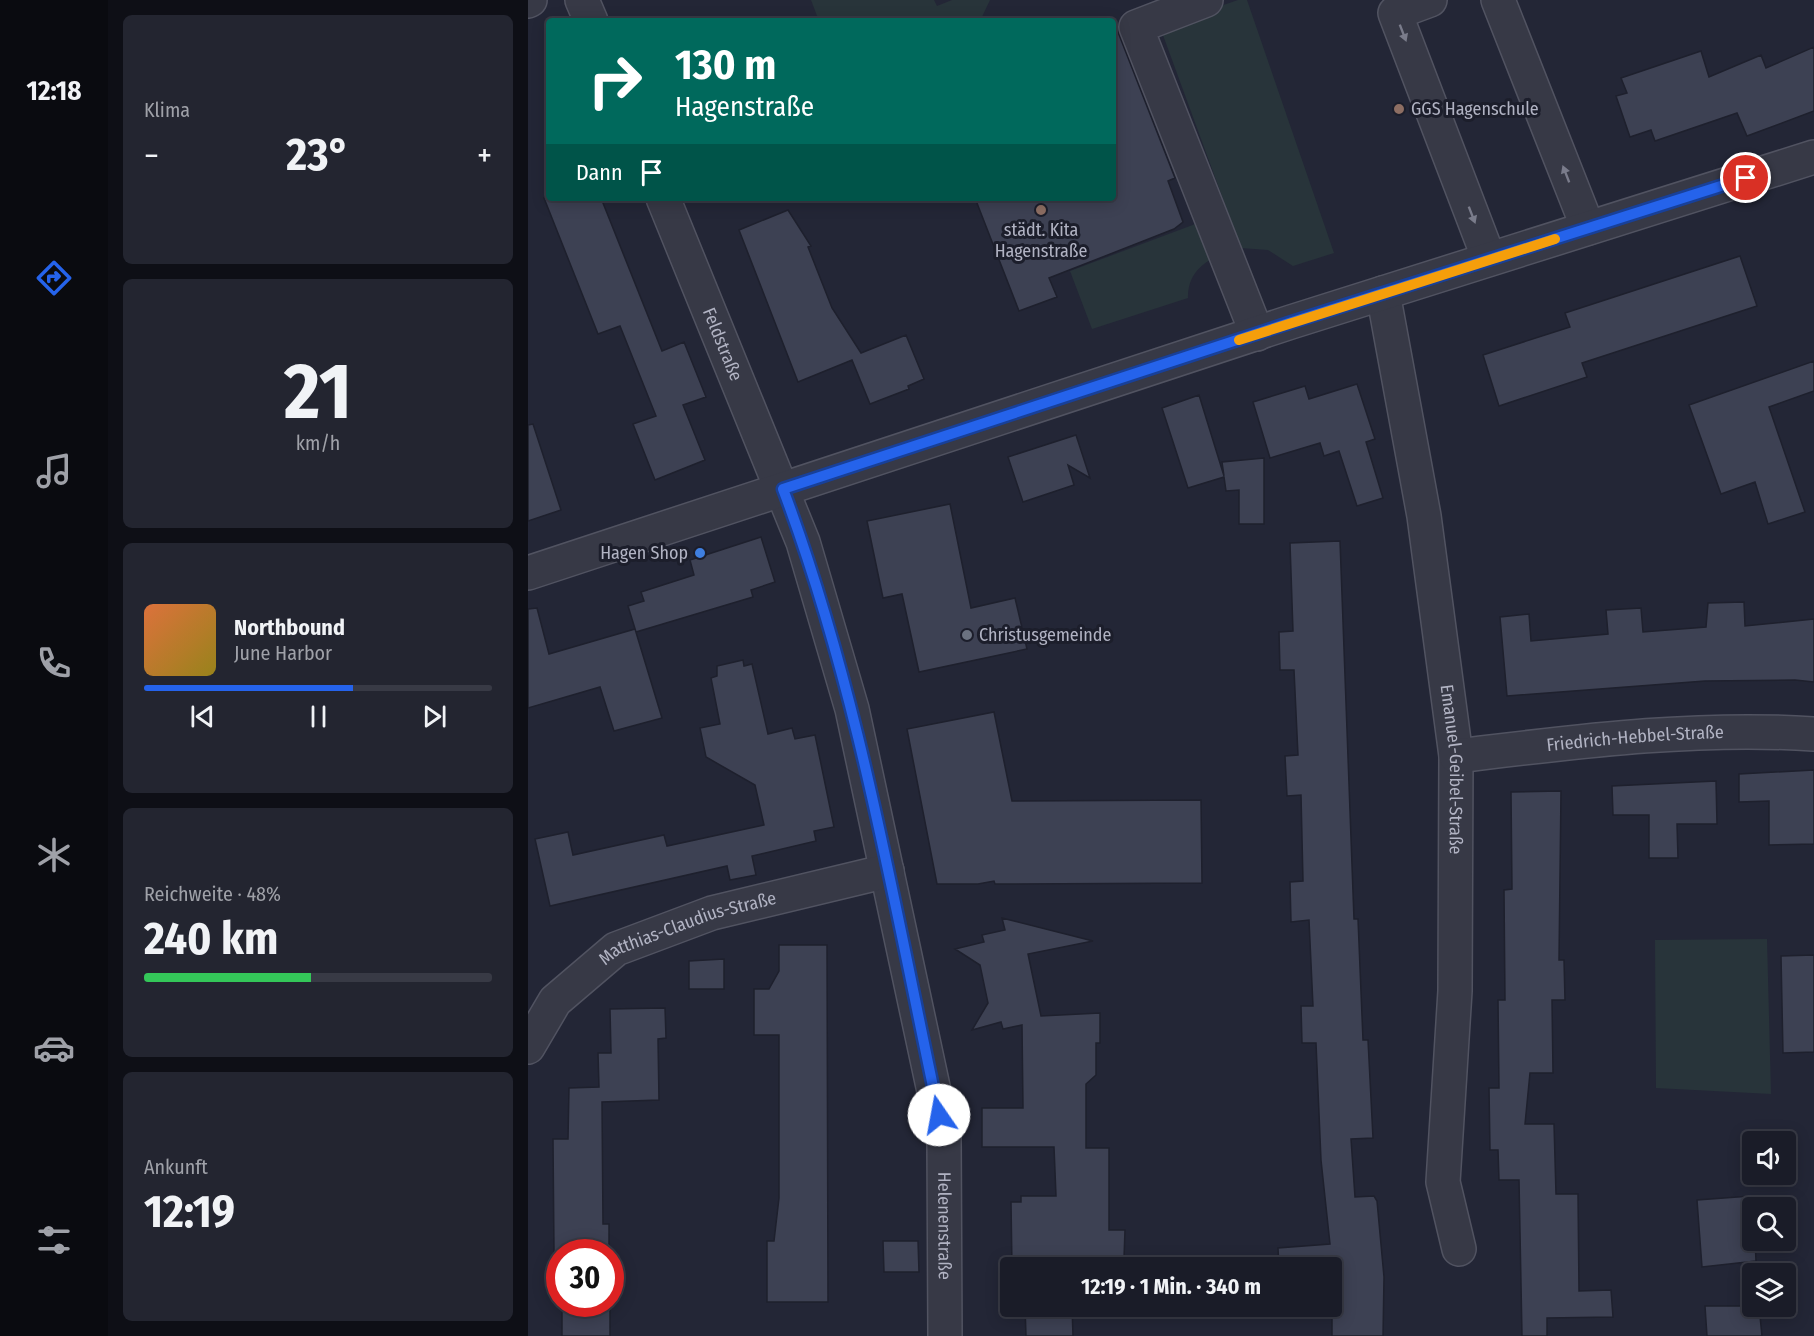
<!DOCTYPE html>
<html lang="de">
<head>
<meta charset="utf-8">
<style>
	:root { --surface:#1a1c28; --page:#232530; --text:#f1f3f6; --muted:#9fa1a8; --line:#383a45; --accent:#2563eb }
	body { margin:0; font-family:"Fira Sans Condensed",sans-serif; background:var(--page); color:var(--text); height:100vh; display:flex; flex-direction:column; font-size:22px; white-space:nowrap }
	* { box-sizing:border-box; margin:0 }
	p { font-size:20px; color:var(--muted) }
	.icon { flex:none; width:33px; height:33px; fill:none; stroke:currentColor; stroke-width:2; stroke-linecap:round; stroke-linejoin:round }
	.map { position:relative; flex:1; overflow:hidden }
	.drawer { display:flex; flex-direction:column; gap:15px; padding:15px; background:#0e0f16; width:420px }
	.drawer>* { flex:none }
	.hud { position:absolute; left:18px; top:18px; width:570px; height:183px; border-radius:6px; box-shadow:0 3px 15px #0003,0 0 0 2px var(--line); background:#00695c; color:#fff; overflow:hidden }
	.tools { position:absolute; left:1214px; top:1131px; display:grid; gap:12px }
	.tools a { display:grid; place-items:center; width:54px; height:54px; border-radius:6px; background:var(--surface); box-shadow:0 3px 15px #0003,0 0 0 2px var(--line); font-size:30px }
	.speed { position:absolute; left:18px; top:1239px; display:flex; gap:12px; font-size:30px; font-weight:700; text-align:center }
	.speed>* { display:grid; place-content:center; width:78px; height:78px; border-radius:50%; background:var(--surface); box-shadow:0 3px 15px #0003,0 0 0 2px var(--line); line-height:1 }
	.speed .limit { border:9px solid #d22; background:#fff; color:#111 }
	.pin { position:absolute; display:grid; place-items:center; width:51px; height:51px; color:#fff; margin:-26px; border:3px solid #fff; border-radius:50%; box-shadow:0 2px 6px #0007 }
	.me { position:absolute; width:66px; margin:-33px; rotate:348deg; stroke-linejoin:round; filter:drop-shadow(0 0 4px #0008) }
	.turn { display:flex; align-items:center; gap:21px; height:126px; padding:0 30px; font-size:27px }
	.turn .icon { width:78px; height:78px; stroke-width:2.5 }
	.turn b { display:block; font-size:42px; line-height:51px }
	.then { display:flex; align-items:center; height:57px; padding:0 30px; background:#0003; gap:12px; font-size:22px }
	.big { font-size:45px; font-weight:700; line-height:1.1 }
	.drawer .card { flex:1; display:flex; flex-direction:column; justify-content:center; gap:9px; min-width:0; padding:0 21px; border-radius:9px; background:var(--page) }
	.drawer .dial { align-items:center; gap:0 }
	.dial b { font-size:78px; line-height:1 }
	.song { display:flex; align-items:center; gap:18px }
	.cover { width:72px; height:72px; border-radius:9px; background:linear-gradient(135deg,hsl(20 70% 55%),hsl(50 70% 35%)) }
	.played { height:6px; border-radius:3px; background:linear-gradient(90deg,var(--accent) 60%,var(--line) 60%) }
	.keys { display:flex; justify-content:space-around; direction:ltr }
	.heat { display:flex; justify-content:space-between; align-items:center; font-size:33px; direction:ltr }
	.charge { height:9px; border-radius:4px; background:linear-gradient(90deg,#34c759 48%,var(--line) 0) }
	.trip { position:absolute; left:472px; top:1257px; width:342px; height:60px; border-radius:6px; background:var(--surface); box-shadow:0 3px 15px #0003,0 0 0 2px var(--line); font-weight:700; line-height:60px; text-align:center }
	main { display:flex; flex:1; min-height:0 }
	.tabs { display:flex; flex-direction:column; width:108px; justify-content:space-around; align-items:center; background:#0a0b10; color:var(--muted) }
	.tabs .icon { width:42px; height:42px }
	.tabs .on { color:var(--accent) }
	.tabs b { font-size:27px; color:var(--text) }
	.map>svg:first-child { display:block }
	.green { fill:#28343a }
	.building { fill:#3d4153; stroke:#1e202d; stroke-width:1.5 }
	.lines { fill:none; stroke-linecap:round; stroke-linejoin:round }
	.minor-casing { stroke:#515361; stroke-width:36 }
	.minor { stroke:#373946; stroke-width:33 }
	.oneway { fill:#7a7c8b }
	.route-casing { stroke:#184099; stroke-width:15 }
	.route { stroke:#2563eb; stroke-width:10 }
	.slow { stroke:#f59e0b; stroke-width:10 }
	.education-dot { fill:#8d6e63; stroke:#1c1e2b; stroke-width:2 }
	.shop-dot { fill:#3f7fe0; stroke:#1c1e2b; stroke-width:2 }
	.worship-dot { fill:#6b7280; stroke:#1c1e2b; stroke-width:2 }
	.labels { text-anchor:middle; dominant-baseline:central; stroke-width:6; stroke-linejoin:round; paint-order:stroke }
	.poi-label { font-size:18px; fill:#b1b3c3; stroke:#1c1e2b; text-anchor:start }
	.street-label { font-size:18px; fill:#b1b3c3; stroke:#1c1e2b }
</style>
</head>
<body>
<main>
<nav class="tabs">
<b>12:18</b>
<svg class="icon on" aria-label="directions" viewBox="0 0 24 24"><path d="M12 3l9 9-9 9-9-9zM9 14v-3h6M13 9l2 2-2 2"/></svg>
<svg class="icon" aria-label="music" viewBox="0 0 24 24"><path d="M9 18V5l10-2v13"/><circle cx="6" cy="18" r="3"/><circle cx="16" cy="16" r="3"/></svg>
<svg class="icon" aria-label="phone" viewBox="0 0 24 24"><path d="M5 4h4l2 5-3 2q2 4 5 5l2-3 5 2v4C11 20 4 13 5 4z"/></svg>
<svg class="icon" aria-label="climate" viewBox="0 0 24 24"><path d="M12 3v18M4 7l16 10M4 17L20 7"/></svg>
<svg class="icon" aria-label="car" viewBox="0 0 24 24"><path d="M5 17H2v-5l4-1 3-4h7l3 4 3 1v5h-3M9 17h6M6 11h13"/><circle cx="7" cy="17" r="2"/><circle cx="17" cy="17" r="2"/></svg>
<svg class="icon" aria-label="filters" viewBox="0 0 24 24"><path d="M4 7h16M4 17h16"/><circle cx="9" cy="7" r="2"/><circle cx="15" cy="17" r="2"/></svg>
</nav>
<section class="drawer">
<div class="card"><p>Klima</p>
<div class="heat"><a>−</a><b class="big">23°</b><a>+</a></div>
</div>
<div class="card dial"><b>21</b><p>km/h</p></div>
<div class="card">
<div class="song"><i class="cover"></i><div><b>Northbound</b><p>June Harbor</p></div></div>
<div class="played"></div>
<div class="keys"><svg class="icon" aria-label="previous" viewBox="0 0 24 24"><path d="M18 5L8 12l10 7zM5 5v14"/></svg><svg class="icon" aria-label="pause" viewBox="0 0 24 24"><path d="M8 5v14M16 5v14"/></svg><svg class="icon" aria-label="next" viewBox="0 0 24 24"><path d="M6 5l10 7-10 7zM19 5v14"/></svg></div>
</div>
<div class="card"><p>Reichweite · 48%</p><b class="big">240 km</b><div class="charge"></div></div>
<div class="card"><p>Ankunft</p><b class="big">12:19</b></div>
</section>
<div class="map">
<svg width="1286" height="1336" viewBox="0 0 1286 1336">
	<rect width="100%" height="100%" fill="#232636"/>
	<path class="green" d="M283,0H406L409,6L424,0H462L452,21H291Z
		M710,0H719L806,253L765,266L740,250L713,248L632,27Z
		M670,223L685,258C668,268 660,279 660,298L564,329L542,271Z
		M1239,939L1243,1094L1128,1088L1127,940Z"/>
	<path class="building" d="M588,27L647,178L640,181L655,222L646,229L521,278L529,297L491,311L447,198H585V28Z
		M1286,47V111L1219,136L1209,113L1127,141L1123,130L1102,137L1088,96L1099,93L1093,78L1173,51L1181,77L1233,55L1238,68Z
		M16,198H73L134,351L156,342L178,397L155,405L177,460L127,480L105,424L128,416L92,326L70,334Z
		M260,210L283,246L280,247L304,308L333,353L378,335L396,379L380,386L381,389L342,404L324,360L270,382L211,230Z
		M1212,256L1229,306L1054,363L1059,377L971,406L955,355L1042,327L1037,313Z
		M1286,361V391L1241,407L1277,512L1240,524L1227,482L1193,494L1161,405Z
		M829,384L847,439L838,442L855,498L829,506L811,451L796,456L792,443L742,458L725,402L777,386L781,399Z
		M671,395L696,476L694,462L736,458V524H711V490L698,491L696,477L660,488L634,408Z
		M5,424L33,510L0,521V425Z
		M548,435L562,478L540,465L546,485L495,502L480,457Z
		M422,504L443,608L487,598L499,649L391,672L374,594L355,598L339,521Z
		M233,537L247,582L223,590L225,597L108,632L100,606L116,601L113,592L166,575L162,560Z
		M812,541L826,919H830L835,1040H840L845,1138L823,1139L827,1197L846,1196L849,1201L856,1277L855,1336H804V1268H751L750,1248L802,1244L793,1160L788,1043H774L773,1006H785L781,920L763,922L762,882L775,881L773,795L759,796L757,756L770,755L766,670H752L751,632L765,631L762,543Z
		M1216,602L1217,626L1286,619V682L1267,680L1177,681L979,696L972,617L1001,614L1003,641L1080,634L1078,610L1113,608L1115,632L1178,627L1180,603Z
		M9,608L21,654L107,629L134,718L86,731L72,687L0,708V609Z
		M215,660L216,666L224,664L240,734L264,728L267,739L287,735L306,827L286,831L288,841L224,856L228,875L202,880L199,866L22,906L7,839L40,832L45,855L136,835L139,846L236,825L227,785L178,757L172,728L192,724L183,678L189,676V666Z
		M466,712L484,801L673,800L674,883L467,884L466,881L450,884H409L379,729Z
		M1286,770V844L1241,845V801L1211,802V774Z
		M1188,781L1189,824H1149L1150,858H1121V815H1085L1084,786Z
		M1033,791L1031,960H1036L1037,1000H1024L1025,1073H1002L997,1124H1026L1028,1194H1050L1051,1291L1083,1290L1085,1317L1019,1318V1336H994L991,1180H971L970,1150H962L961,1088H971L970,1000H977L976,890L984,889L983,792Z
		M474,918L565,941L500,954L513,1016L572,1013V1043H568V1075L558,1084V1148H581V1230H597L596,1258H529V1268H484L483,1202H493V1196H528L526,1147H454V1108H495L494,1025L475,1029L473,1022L444,1030L460,1003L452,965L427,949L456,942L454,935L477,930Z
		M251,945H299L300,1302H239V1241H246L251,1198V1035H226V989H241L251,971Z
		M1286,955V1052L1255,1053L1253,956Z
		M196,959V989H161V961Z
		M137,1008L138,1038L130,1039L131,1100L74,1102L75,1224H81V1252H26L25,1139H40L41,1088L71,1087L70,1053H83L82,1009Z
		M1223,1196L1224,1240H1227L1228,1261L1174,1267L1169,1200Z
		M355,1241H390L391,1272H356Z
		M34,1304H82V1336H34Z
		M497,1306H544L545,1336H498Z
		M1177,1306H1231L1234,1336H1179Z"/>
	<g class="lines">
		<g class="minor-casing">
			<g id="minor">
				<path d="M54,0L63,21"/>
				<path d="M678,0L608,27L729,334"/>
				<path d="M902,0L867,13L961,259"/>
				<path d="M970,0L1060,228"/>
				<path d="M0,1L2,0"/>
				<path id="s1" d="M135,198L275,542L324,709L416,1138L417,1336"/>
				<path id="s2" d="M855,293L896,516L928,756L927,991L915,1182L931,1249"/>
				<path d="M0,573L763,322L1286,157"/>
				<path id="s3" d="M928,756C1046,742 1166,726 1286,734"/>
				<path id="s4" d="M0,1047L27,1001L88,949L184,913L359,871"/>
			</g>
		</g>
		<use href="#minor" class="minor"/>
	</g>
	<defs><path id="oneway-solid" d="M-6-.8H1V-3.2L6.5 0L1 3.2V.8H-6Z" transform="scale(1.5)"/></defs>
	<g class="oneway">
		<use href="#oneway-solid" transform="translate(875 33) rotate(69)"/>
		<use href="#oneway-solid" transform="translate(1038 174) rotate(-111)"/>
		<use href="#oneway-solid" transform="translate(944 215) rotate(69)"/>
	</g>
	<g class="lines">
		<g class="route-casing">
			<path id="route" d="M411,1115C366,905 331,691 255,489L764,322L1218,178"/>
		</g>
		<use href="#route" class="route"/>
		<path class="slow" d="M711,340L1027,239"/>
	</g>
	<g class="education-dot">
		<circle cx="871" cy="109" r="6"/>
		<circle cx="513" cy="210" r="6"/>
	</g>
	<circle class="shop-dot" cx="172" cy="553" r="6"/>
	<circle class="worship-dot" cx="439" cy="635" r="6"/>
	<g class="labels">
		<g class="poi-label">
			<text x="883" y="109">GGS Hagenschule</text>
			<text x="513" y="230" text-anchor="middle">städt. Kita<tspan x="513" dy="21">Hagenstraße</tspan></text>
			<text x="160" y="553" text-anchor="end">Hagen Shop</text>
			<text x="451" y="635">Christusgemeinde</text>
		</g>
		<g class="street-label">
			<text stroke="none"><textPath href="#s1" startOffset="158">Feldstraße</textPath></text>
			<text stroke="none"><textPath href="#s3" startOffset="180">Friedrich-Hebbel-Straße</textPath></text>
			<text stroke="none"><textPath href="#s2" startOffset="482">Emanuel-Geibel-Straße</textPath></text>
			<text stroke="none"><textPath href="#s4" startOffset="208">Matthias-Claudius-Straße</textPath></text>
			<text stroke="none"><textPath href="#s1" startOffset="1072">Helenenstraße</textPath></text>
		</g>
	</g>
</svg>
<div class="tools">
<a><svg class="icon" aria-label="sound" viewBox="0 0 24 24"><path d="M4 9h4l5-4v14l-5-4H4zM17 9q2 3 0 6"/></svg></a>
<a><svg class="icon" aria-label="search" viewBox="0 0 24 24"><circle cx="10" cy="10" r="6"/><path d="M15 15l6 6"/></svg></a>
<a><svg class="icon" aria-label="layers" viewBox="0 0 24 24"><path d="M12 4l9 5-9 5-9-5zM3 14l9 5 9-5"/></svg></a>
</div>
<div class="speed"><div class="limit">30</div></div>
<div class="pin" style="left:1218px;top:178px;background:#d93025"><svg class="icon" aria-label="arrive" viewBox="0 0 24 24"><path d="M6 21V4h12l-3 4 3 4H6"/></svg></div>
<svg class="me" style="left:411px;top:1115px" viewBox="-20 -20 40 40"><circle r="19" fill="#fff"/><path d="M0-13L10 11 0 6-10 11z" fill="#2563eb"/></svg>
<div class="trip">12:19 · 1 Min. · 340 m</div>
<div class="hud">
<div class="turn"><svg class="icon" aria-label="right" viewBox="0 0 24 24"><path d="M7 20v-9h11M14 6l5 5-5 5"/></svg><div><b>130 m</b>Hagenstraße</div></div>
<div class="then">Dann<svg class="icon" aria-label="arrive" viewBox="0 0 24 24"><path d="M6 21V4h12l-3 4 3 4H6"/></svg></div>
</div>
</div>
</main>
</body>
</html>
